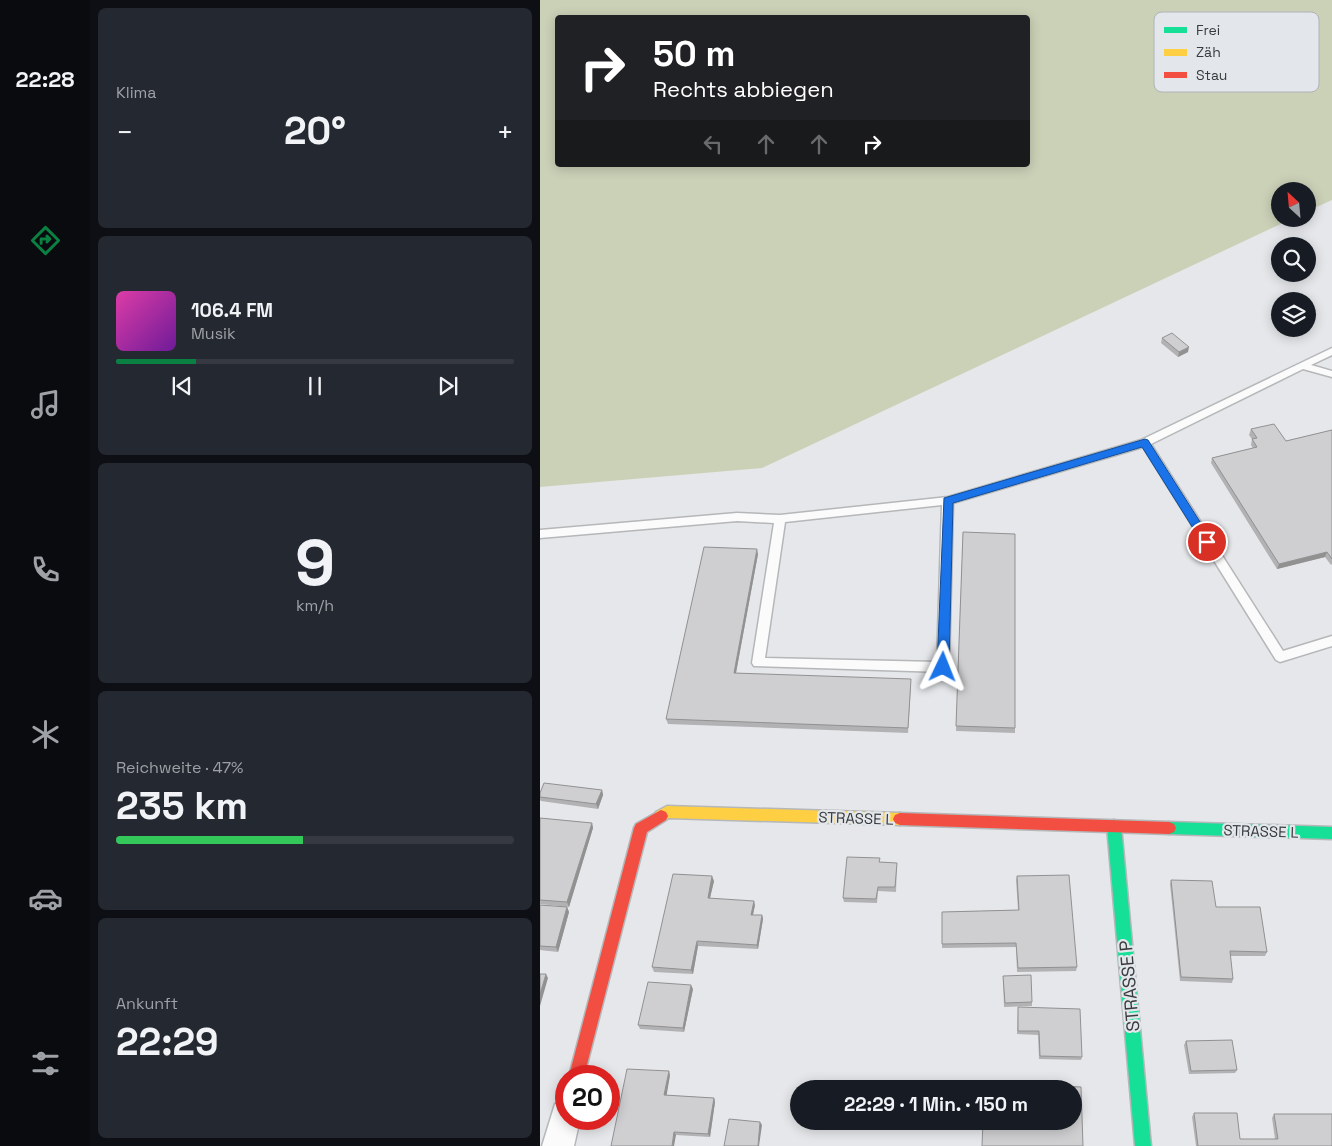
<!DOCTYPE html>
<html lang="de">
<head>
<meta charset="utf-8">
<style>
	:root { --surface:#171b24; --page:#242831; --text:#f1f3f6; --muted:#9ea1a6; --line:#363941; --accent:#0b8043 }
	body { margin:0; font-family:"Space Grotesk",sans-serif; background:var(--page); color:var(--text); height:100vh; display:flex; flex-direction:column; font-size:19px; white-space:nowrap }
	* { box-sizing:border-box; margin:0 }
	p { font-size:16px; color:var(--muted) }
	.icon { flex:none; width:28px; height:28px; fill:none; stroke:currentColor; stroke-width:2; stroke-linecap:round; stroke-linejoin:round }
	.map { position:relative; flex:1; overflow:hidden }
	.sheet { display:flex; flex-direction:column; gap:8px; padding:8px; background:#0d0f14; width:450px }
	.sheet>* { flex:none }
	.banner { position:absolute; left:15px; top:15px; width:475px; height:152px; border-radius:5px; box-shadow:0 2px 12px #0003; background:#202124; color:#fff; overflow:hidden }
	.needle { width:32px; rotate:334deg }
	.buttons { position:absolute; left:731px; top:182px; display:grid; gap:10px }
	.buttons a { display:grid; place-items:center; width:45px; height:45px; border-radius:50%; background:var(--surface); box-shadow:0 2px 12px #0003; font-size:25px }
	.speed { position:absolute; left:15px; top:1065px; display:flex; gap:10px; font-size:25px; font-weight:700; text-align:center }
	.speed>* { display:grid; place-content:center; width:65px; height:65px; border-radius:50%; background:var(--surface); box-shadow:0 2px 12px #0003; line-height:1 }
	.speed .limit { border:8px solid #d22; background:#fff; color:#111 }
	.pin { position:absolute; display:grid; place-items:center; width:42px; height:42px; color:#fff; margin:-21px; border:2px solid #fff; border-radius:50%; box-shadow:0 1px 5px #0007 }
	.me { position:absolute; width:55px; margin:-28px; rotate:2deg; stroke-linejoin:round; filter:drop-shadow(0 0 4px #0008) }
	.turn { display:flex; align-items:center; gap:18px; height:105px; padding:0 15px; font-size:22px }
	.turn .icon { width:65px; height:65px; stroke-width:2.5 }
	.turn b { display:block; font-size:35px; line-height:42px }
	.lanes { display:flex; align-items:center; height:48px; padding:0 15px; background:#0003; justify-content:center; gap:25px; direction:ltr }
	.lanes .off { opacity:.35 }
	.big { font-size:38px; font-weight:800; line-height:1.1 }
	.sheet .tile { flex:1; display:flex; flex-direction:column; justify-content:center; gap:8px; min-width:0; padding:0 18px; border-radius:8px; background:var(--page) }
	.sheet .dial { align-items:center; gap:0 }
	.dial b { font-size:65px; line-height:1 }
	.song { display:flex; align-items:center; gap:15px }
	.cover { width:60px; height:60px; border-radius:8px; background:linear-gradient(135deg,hsl(320 70% 55%),hsl(280 70% 35%)) }
	.played { height:5px; border-radius:2px; background:linear-gradient(90deg,var(--accent) 20%,var(--line) 20%) }
	.keys { display:flex; justify-content:space-around; direction:ltr }
	.heat { display:flex; justify-content:space-between; align-items:center; font-size:28px; direction:ltr }
	.charge { height:8px; border-radius:4px; background:linear-gradient(90deg,#34c759 47%,var(--line) 0) }
	.trip { position:absolute; left:250px; top:1080px; width:292px; height:50px; border-radius:25px; background:var(--surface); box-shadow:0 2px 12px #0003; font-weight:800; line-height:50px; text-align:center }
	main { display:flex; flex:1; min-height:0 }
	.tab-bar { display:flex; flex-direction:column; width:90px; justify-content:space-around; align-items:center; background:#090b0e; color:var(--muted) }
	.tab-bar .icon { width:35px; height:35px }
	.tab-bar .selected { color:var(--accent) }
	.tab-bar b { font-size:22px; color:var(--text) }
	.map>svg:first-child { display:block }
	.green { fill:#cbd1b7; fill-rule:evenodd }
	.lines { fill:none; stroke-linecap:round; stroke-linejoin:round }
	.lane-casing { stroke:#b5b7b8; stroke-width:3 }
	.street-casing { stroke:#b5b7b8; stroke-width:3 }
	.fast-casing { stroke:#b5b7b8; stroke-width:3 }
	.slow-casing { stroke:#b5b7b8; stroke-width:3 }
	.jam-casing { stroke:#b5b7b8; stroke-width:3 }
	.lane { fill:#fbfbfc; fill-rule:evenodd }
	.street { fill:#fbfbfc; fill-rule:evenodd }
	.fast { fill:#16e098; fill-rule:evenodd }
	.slow { fill:#ffcf43; fill-rule:evenodd }
	.jam { fill:#f24e42; fill-rule:evenodd }
	.wall { fill:#b2b2b4 }
	.shaded-wall { fill:#919192 }
	.building { fill:#cfcfd1; stroke:#919192 }
	.route { fill:#1a73e8; stroke:#114b97 }
	.labels { text-anchor:middle; dominant-baseline:central; stroke-width:4.5; stroke-linejoin:round; paint-order:stroke }
	.street-label { font-size:15px; fill:#393b3c; stroke:#e3e7ec }
	.near-street-label { font-size:18px; fill:#393b3c; stroke:#e3e7ec }
	.key { fill:#e3e7ec; stroke:#b0b3b7; stroke-width:1 }
	.key-label { font-size:14px; fill:#393b3c }
</style>
</head>
<body>
<main>
<nav class="tab-bar">
<b>22:28</b>
<svg class="icon selected" aria-label="directions" viewBox="0 0 24 24"><path d="M12 3l9 9-9 9-9-9zM9 14v-3h6M13 9l2 2-2 2"/></svg>
<svg class="icon" aria-label="music" viewBox="0 0 24 24"><path d="M9 18V5l10-2v13"/><circle cx="6" cy="18" r="3"/><circle cx="16" cy="16" r="3"/></svg>
<svg class="icon" aria-label="phone" viewBox="0 0 24 24"><path d="M5 4h4l2 5-3 2q2 4 5 5l2-3 5 2v4C11 20 4 13 5 4z"/></svg>
<svg class="icon" aria-label="climate" viewBox="0 0 24 24"><path d="M12 3v18M4 7l16 10M4 17L20 7"/></svg>
<svg class="icon" aria-label="car" viewBox="0 0 24 24"><path d="M5 17H2v-5l4-1 3-4h7l3 4 3 1v5h-3M9 17h6M6 11h13"/><circle cx="7" cy="17" r="2"/><circle cx="17" cy="17" r="2"/></svg>
<svg class="icon" aria-label="filters" viewBox="0 0 24 24"><path d="M4 7h16M4 17h16"/><circle cx="9" cy="7" r="2"/><circle cx="15" cy="17" r="2"/></svg>
</nav>
<section class="sheet">
<div class="tile"><p>Klima</p>
<div class="heat"><a>−</a><b class="big">20°</b><a>+</a></div>
</div>
<div class="tile">
<div class="song"><i class="cover"></i><div><b>106.4 FM</b><p>Musik</p></div></div>
<div class="played"></div>
<div class="keys"><svg class="icon" aria-label="previous" viewBox="0 0 24 24"><path d="M18 5L8 12l10 7zM5 5v14"/></svg><svg class="icon" aria-label="pause" viewBox="0 0 24 24"><path d="M8 5v14M16 5v14"/></svg><svg class="icon" aria-label="next" viewBox="0 0 24 24"><path d="M6 5l10 7-10 7zM19 5v14"/></svg></div>
</div>
<div class="tile dial"><b>9</b><p>km/h</p></div>
<div class="tile"><p>Reichweite · 47%</p><b class="big">235 km</b><div class="charge"></div></div>
<div class="tile"><p>Ankunft</p><b class="big">22:29</b></div>
</section>
<div class="map">
<svg width="792" height="1146" viewBox="0 0 792 1146">
	<rect width="100%" height="100%" fill="#e5e7ea"/>
	<path class="green" d="M0,0H792V200L768,211V191H740V219H751L222,468L0,487ZM18,18H488V165H18Z"/>
	<g class="lines">
		<g class="lane-casing">
			<path id="lane" d="M792,348V355L771,365L792,371V377L763,369L611,444L743,651L792,636V646L740,662L736,660L603,447L413,503L409,667L407,670L403,672L214,666L212,663L234,523L197,521L0,538V530L197,513L240,515L408,497L601,440ZM402,505L397,662L225,658L245,522Z"/>
		</g>
		<g class="street-casing">
			<path id="street" d="M26,1100V1119H40L34,1146H2L15,1104Z"/>
		</g>
		<g class="fast-casing">
			<path id="fast" d="M574,820L579,822L581,826L611,1146H595L567,826L569,822Z
				M629,822L792,827V839L629,834L624,832L622,828L624,824Z"/>
		</g>
		<g class="slow-casing">
			<path id="slow" d="M127,806L360,813L365,815L367,819L365,823L360,825L129,818L121,822L116,820L114,816L116,812Z"/>
		</g>
		<g class="jam-casing">
			<path id="jam" d="M121,810L126,812L128,816L126,820L107,832L44,1076H29L94,828L96,824Z
				M360,813L629,822L634,824L636,828L634,832L629,834L360,825L355,823L353,819L355,815Z"/>
		</g>
		<use href="#lane" class="lane"/>
		<use href="#street" class="street"/>
		<use href="#fast" class="fast"/>
		<use href="#slow" class="slow"/>
		<use href="#jam" class="jam"/>
	</g>
	<path class="wall" d="M622,338L648,352L638,357L621,343Z
		M711,429L746,441L792,430V564L791,565L785,557L737,569L671,463L672,458L713,448L711,445L712,439L709,435Z
		M423,532L475,728V733L416,731Z
		M218,554L196,673L371,684L368,733L128,724L126,719Z
		M62,790L63,795L58,809L1,801L0,800V797Z
		M0,818L52,823L53,828L29,907L0,904Z
		M340,862L357,863L356,892L338,891L337,903L304,902L303,898Z
		M477,876L537,967L536,971L477,972L476,947L402,948V912L478,910L476,880Z
		M631,880L676,907L727,952L725,956H690L693,979L692,983L640,981L630,884Z
		M174,881L170,898L215,905L213,915H222L223,919L218,949L158,946L153,974L114,972L112,967Z
		M0,905L27,907L29,912L18,952L0,950Z
		M463,976L492,1002V1006L464,1007Z
		M153,989L144,1032L100,1029L98,1025Z
		M478,1007L542,1057L541,1060L499,1059L498,1035L477,1034Z
		M646,1041L697,1070L695,1073L649,1074L644,1045Z
		M130,1075L126,1095L174,1098L175,1102L170,1137L136,1135L71,1146Z
		M654,1113L700,1139H735L732,1118L734,1114L792,1146H656L652,1117Z"/>
	<path class="shaded-wall" d="M649,347L648,352L638,357L639,352Z
		M217,549L218,554L195,678L194,673Z
		M787,552L785,557L737,569L739,564Z
		M62,790L63,795L58,809L56,804Z
		M52,823L53,828L29,907L27,902Z
		M172,876L174,881L169,902L168,898Z
		M214,901L215,905L212,919L211,915Z
		M27,907L29,912L18,952L16,947Z
		M222,915L223,919L218,949L217,945Z
		M157,941L158,946L153,974L151,970Z
		M6,974L8,978L0,1006V994Z
		M151,985L153,989L144,1032L143,1028Z
		M129,1071L130,1075L126,1099L124,1095Z
		M174,1098L175,1102L170,1137L168,1134Z
		M220,1122L222,1125L219,1146H218Z
		M134,1132L136,1135L134,1146H132Z"/>
	<path class="building" d="M632,333L649,347L639,352L622,338Z
		M734,424L746,441L792,430V559L787,552L739,564L672,458L717,447L712,439L717,438L711,429Z
		M423,532L475,534V728L416,726Z
		M164,547L217,549L194,673L371,679L368,728L126,719Z
		M4,783L62,790L56,804L0,797V793Z
		M0,818L52,823L27,902L0,900Z
		M307,857L340,858L339,862L357,863L355,887H338L336,899L303,898Z
		M133,874L172,876L168,898L214,901L211,915H222L217,945L157,941L151,970L112,967Z
		M529,875L537,967L478,968L476,943L402,944V912L479,910L477,876Z
		M631,880L672,881L676,907H720L727,952L690,951L693,979L641,977Z
		M0,905L27,907L16,947L0,946Z
		M0,974H6L0,994Z
		M491,975L492,1002L465,1003L463,976Z
		M108,982L151,985L143,1028L98,1025Z
		M478,1007L540,1009L542,1057L500,1056L499,1031H478Z
		M692,1040L697,1070L651,1071L646,1041Z
		M87,1069L129,1071L124,1095L174,1098L168,1134L134,1132L132,1146H71Z
		M501,1085L541,1087L543,1146H442L443,1121H478L501,1122V1121H534V1089H501Z
		M654,1113H697L700,1139H738L734,1114H792V1146H658Z
		M189,1119L220,1122L218,1146H184Z"/>
	<path class="route" d="M605,439L608,440L671,539L673,542L671,544H663L602,447L413,503L409,667L407,670H398L397,667L404,498Z"/>
	<g class="labels">
		<g class="street-label">
			<text transform="translate(316 818) rotate(2)">STRASSE L</text>
			<text transform="translate(721 831) rotate(2)">STRASSE L</text>
		</g>
		<g class="near-street-label">
			<text transform="translate(589 986) rotate(-95)">STRASSE P</text>
		</g>
	</g>
	<rect x="614" y="12" width="165" height="80" rx="8" class="key"/>
	<rect x="624" y="27" width="23" height="6" fill="#16e098"/>
	<rect x="624" y="49" width="23" height="7" fill="#ffcf43"/>
	<rect x="624" y="72" width="23" height="6" fill="#f24e42"/>
	<g class="key-label">
		<text x="656" y="35">Frei</text>
		<text x="656" y="57">Zäh</text>
		<text x="656" y="80">Stau</text>
	</g>
</svg>
<div class="buttons">
<a><svg class="needle" viewBox="-14 -14 28 28"><path d="M0-13l5 13h-10z" fill="#e53935"/><path d="M0 13l5-13h-10z" fill="#9ea1a6"/></svg></a>
<a><svg class="icon" aria-label="search" viewBox="0 0 24 24"><circle cx="10" cy="10" r="6"/><path d="M15 15l6 6"/></svg></a>
<a><svg class="icon" aria-label="layers" viewBox="0 0 24 24"><path d="M12 4l9 5-9 5-9-5zM3 14l9 5 9-5"/></svg></a>
</div>
<div class="speed"><div class="limit">20</div></div>
<div class="pin" style="left:667px;top:542px;background:#d93025"><svg class="icon" aria-label="arrive" viewBox="0 0 24 24"><path d="M6 21V4h12l-3 4 3 4H6"/></svg></div>
<svg class="me" style="left:403px;top:667px" viewBox="-20 -20 40 40"><path d="M0-17L14 15 0 8-14 15z" fill="#1a73e8" stroke="#fff" stroke-width="4"/></svg>
<div class="trip">22:29 · 1 Min. · 150 m</div>
<div class="banner">
<div class="turn"><svg class="icon" aria-label="right" viewBox="0 0 24 24"><path d="M7 20v-9h11M14 6l5 5-5 5"/></svg><div><b>50 m</b>Rechts abbiegen</div></div>
<div class="lanes"><svg class="icon off" aria-label="left" viewBox="0 0 24 24"><path d="M17 20v-9H6M10 6l-5 5 5 5"/></svg><svg class="icon off" aria-label="ahead" viewBox="0 0 24 24"><path d="M12 20V5M6 11l6-6 6 6"/></svg><svg class="icon off" aria-label="ahead" viewBox="0 0 24 24"><path d="M12 20V5M6 11l6-6 6 6"/></svg><svg class="icon" aria-label="right" viewBox="0 0 24 24"><path d="M7 20v-9h11M14 6l5 5-5 5"/></svg></div>
</div>
</div>
</main>
</body>
</html>
